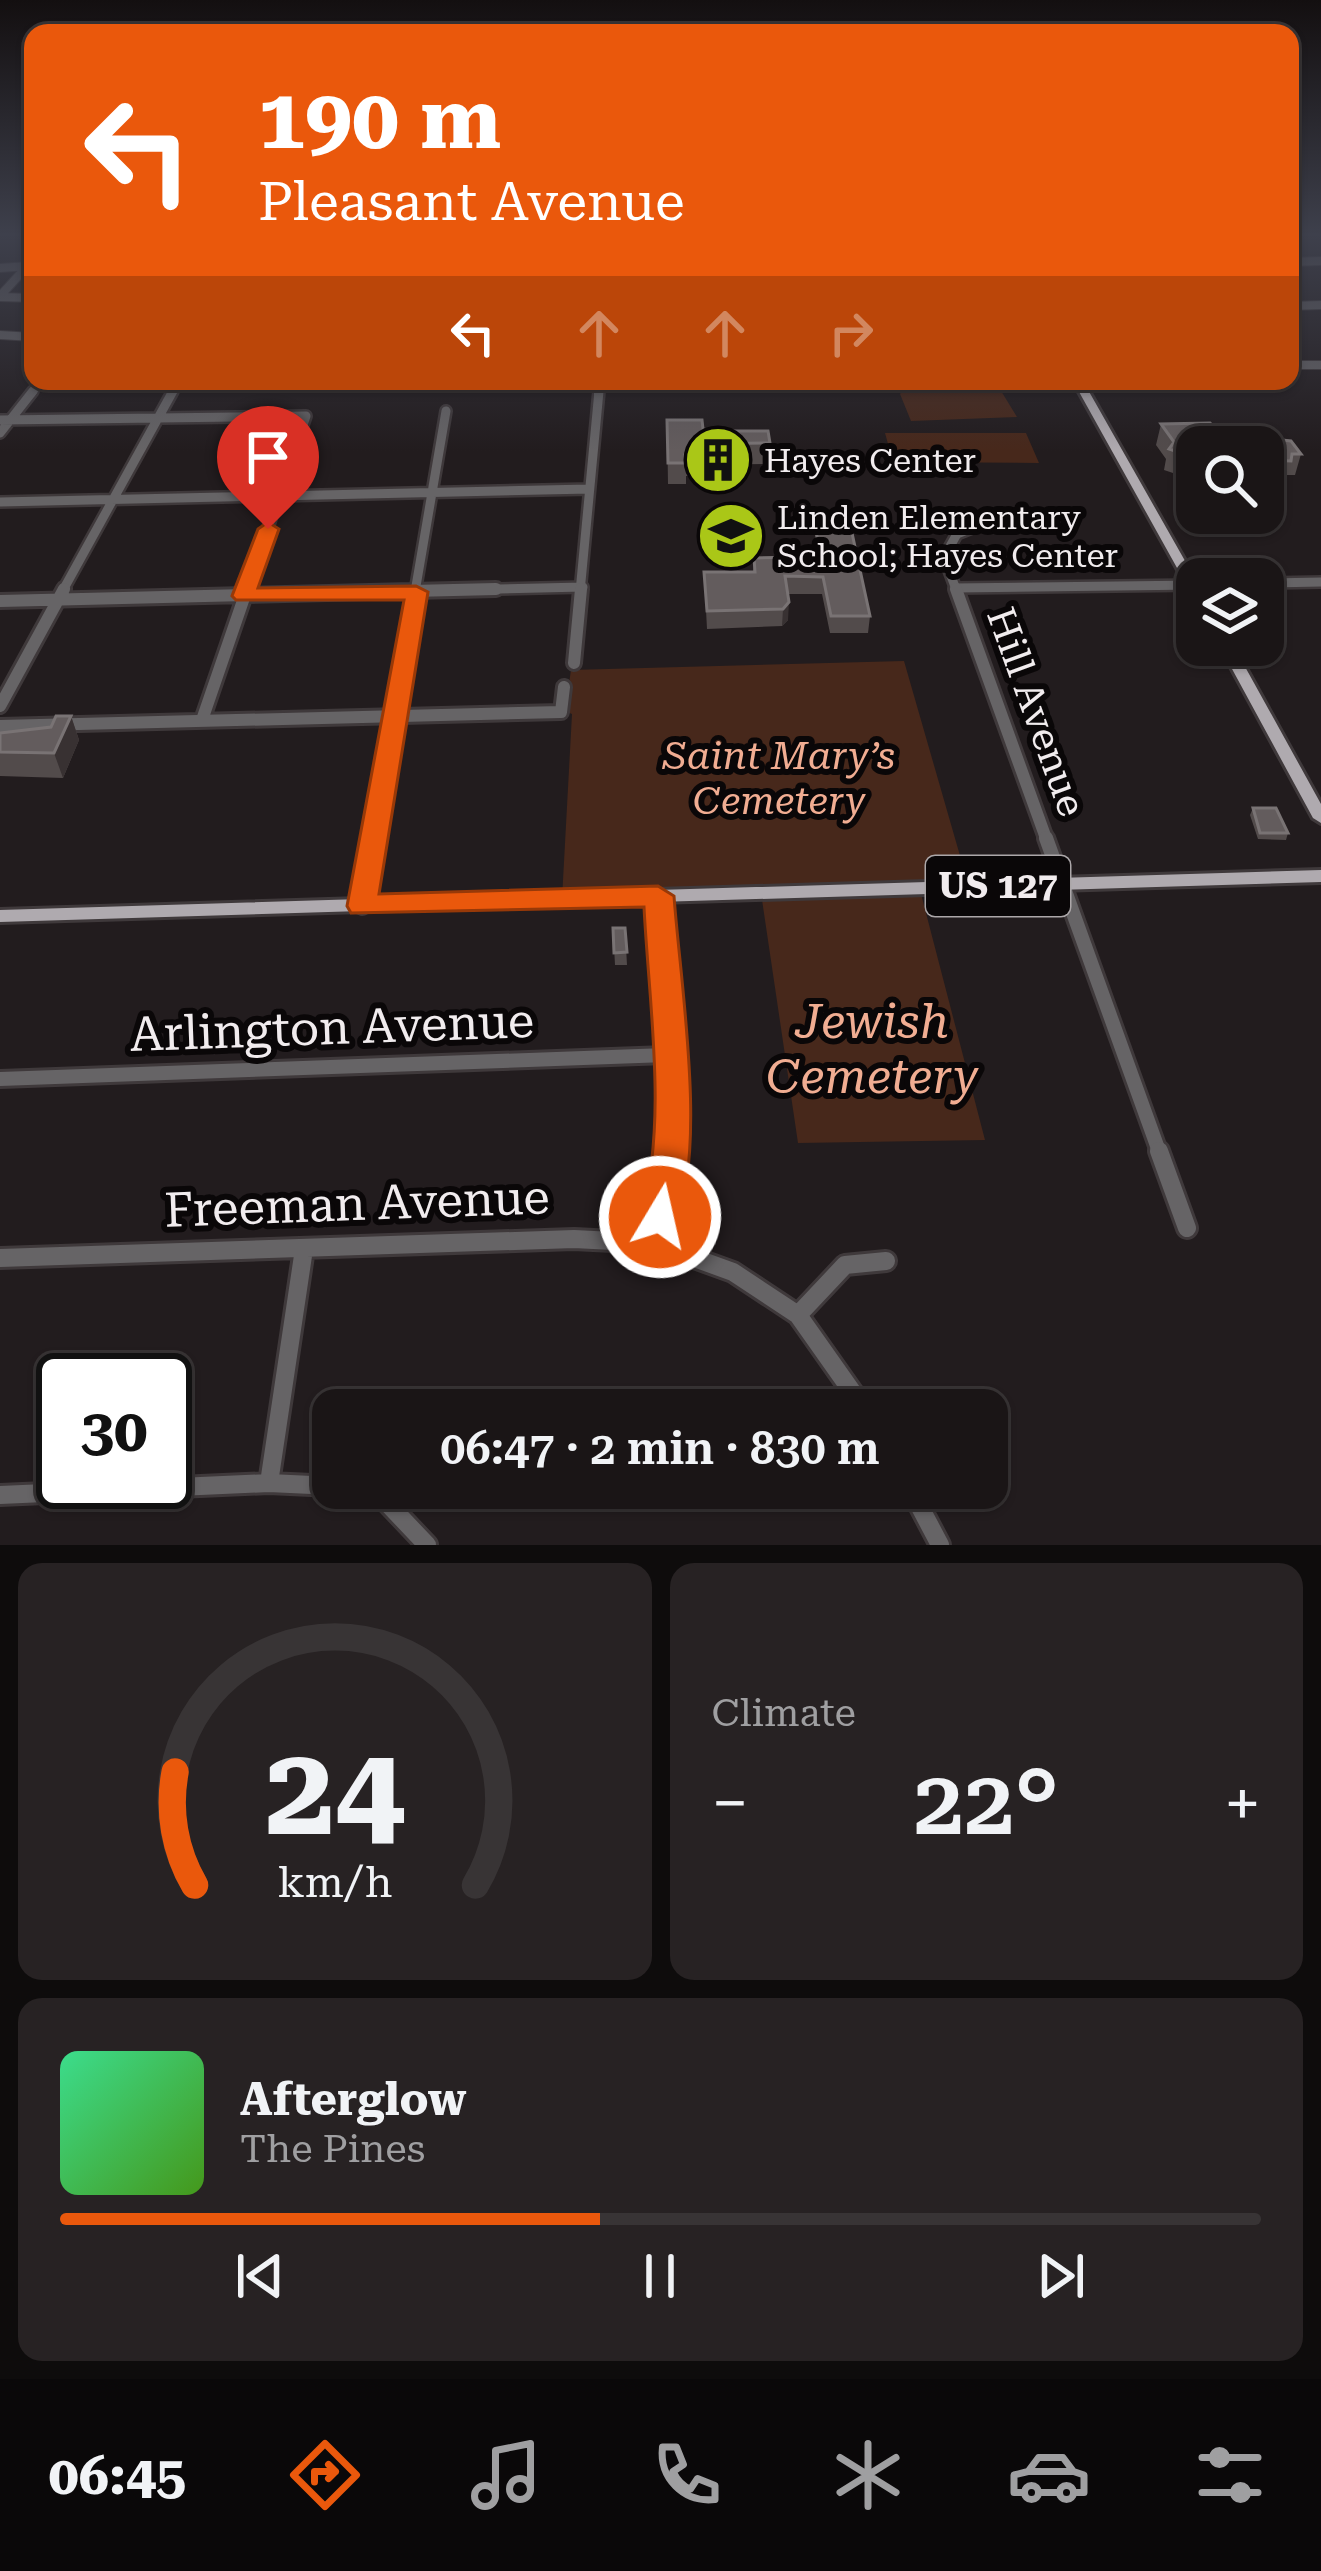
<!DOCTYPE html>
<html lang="en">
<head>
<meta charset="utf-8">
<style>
	:root { --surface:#1a1516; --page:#272223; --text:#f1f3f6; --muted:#9f9fa1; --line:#383435; --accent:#ea580c }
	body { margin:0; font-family:"Roboto Serif",serif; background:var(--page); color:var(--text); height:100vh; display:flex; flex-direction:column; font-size:45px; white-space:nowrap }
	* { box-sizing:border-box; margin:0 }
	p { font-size:39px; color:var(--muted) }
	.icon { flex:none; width:66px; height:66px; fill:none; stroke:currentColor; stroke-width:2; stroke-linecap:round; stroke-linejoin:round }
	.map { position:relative; height:1545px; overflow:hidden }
	.drawer { display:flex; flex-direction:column; gap:18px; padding:18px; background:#0e0c0c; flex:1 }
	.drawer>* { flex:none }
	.hud { position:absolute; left:24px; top:24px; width:1275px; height:366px; border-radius:24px; box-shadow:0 3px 9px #0004,0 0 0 3px var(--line); background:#ea580c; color:#fff; overflow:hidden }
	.controls { position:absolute; left:1176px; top:426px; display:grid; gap:24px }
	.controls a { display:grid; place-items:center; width:108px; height:108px; border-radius:24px; background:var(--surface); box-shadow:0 3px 9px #0004,0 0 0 3px var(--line); font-size:60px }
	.speed { position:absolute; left:36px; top:1353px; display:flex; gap:24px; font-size:60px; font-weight:700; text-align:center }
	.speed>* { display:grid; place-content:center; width:156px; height:156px; border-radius:50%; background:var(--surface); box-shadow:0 3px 9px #0004,0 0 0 3px var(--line); line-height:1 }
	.speed .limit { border:6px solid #111; border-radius:18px; background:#fff; color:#111 }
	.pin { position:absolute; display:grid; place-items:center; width:102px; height:102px; color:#fff; margin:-123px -51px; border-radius:50% 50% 50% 0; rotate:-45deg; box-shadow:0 0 12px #0007 }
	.pin .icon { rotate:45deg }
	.me { position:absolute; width:132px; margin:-66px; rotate:9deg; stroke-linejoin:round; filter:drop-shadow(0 0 9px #0008) }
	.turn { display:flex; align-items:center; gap:42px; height:252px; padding:0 36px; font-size:54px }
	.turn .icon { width:156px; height:156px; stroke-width:2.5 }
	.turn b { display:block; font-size:84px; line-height:102px }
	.lanes { display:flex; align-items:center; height:114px; padding:0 36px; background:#0003; justify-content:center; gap:60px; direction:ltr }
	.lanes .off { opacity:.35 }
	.big { font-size:90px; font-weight:600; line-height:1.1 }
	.drawer .tile { flex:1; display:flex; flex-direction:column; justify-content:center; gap:18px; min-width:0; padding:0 42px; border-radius:24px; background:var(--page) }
	.drawer .dial { align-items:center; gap:0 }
	.dial svg { height:312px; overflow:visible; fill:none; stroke:var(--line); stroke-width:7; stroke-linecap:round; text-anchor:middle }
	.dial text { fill:var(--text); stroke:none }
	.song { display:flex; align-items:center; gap:36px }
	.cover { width:144px; height:144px; border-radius:18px; background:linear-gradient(135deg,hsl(150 70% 55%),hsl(100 70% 35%)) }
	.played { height:12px; border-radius:6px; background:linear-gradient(90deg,var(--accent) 45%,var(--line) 45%) }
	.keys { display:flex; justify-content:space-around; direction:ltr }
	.heat { display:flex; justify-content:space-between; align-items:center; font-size:66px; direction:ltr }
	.drawer .tiles { flex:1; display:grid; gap:18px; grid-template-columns:1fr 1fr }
	.tile:last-child { grid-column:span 2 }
	.trip { position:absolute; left:312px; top:1389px; width:696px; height:120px; border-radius:24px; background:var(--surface); box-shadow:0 3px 9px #0004,0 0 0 3px var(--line); font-weight:600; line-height:120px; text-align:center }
	.tab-bar { display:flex; height:192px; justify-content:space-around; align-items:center; background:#0a0809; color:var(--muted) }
	.tab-bar .icon { width:84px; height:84px }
	.tab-bar .selected { color:var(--accent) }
	.tab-bar b { font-size:54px; color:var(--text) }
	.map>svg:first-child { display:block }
	.green { fill:#47281b }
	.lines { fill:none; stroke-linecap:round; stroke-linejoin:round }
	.minor-far4-casing { stroke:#3f393b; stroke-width:10 }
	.minor-far3-casing { stroke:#3f393b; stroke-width:14 }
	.minor-far2-casing { stroke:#3f393b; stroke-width:18 }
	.minor-far1-casing { stroke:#3f393b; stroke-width:20 }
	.minor-casing { stroke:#3f393b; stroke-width:24 }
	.major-casing { stroke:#3f393b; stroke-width:6 }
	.minor-far4 { stroke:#666466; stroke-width:8 }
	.minor-far3 { stroke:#666466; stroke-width:9 }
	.minor-far2 { stroke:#666466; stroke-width:12 }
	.minor-far1 { stroke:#666466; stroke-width:14 }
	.minor { stroke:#666466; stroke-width:18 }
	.major { fill:#afaaaf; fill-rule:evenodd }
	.wall { fill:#524b4b }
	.shaded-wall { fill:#383132 }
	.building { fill:#635c5d; stroke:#797374; stroke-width:3 }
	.route { fill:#ea580c; stroke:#983908; stroke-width:3 }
	.labels { text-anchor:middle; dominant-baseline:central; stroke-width:12; stroke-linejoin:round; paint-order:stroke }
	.far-poi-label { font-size:33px; fill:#f1ecee; stroke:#0a0708; text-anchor:start }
	.shield { fill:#0a0708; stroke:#aca7a9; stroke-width:3 }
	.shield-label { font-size:36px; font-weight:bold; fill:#f1ecee }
	.street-label { font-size:39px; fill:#f1ecee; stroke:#0a0708 }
	.park-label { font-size:39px; font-style:italic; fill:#f1ad92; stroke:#0a0708 }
	.near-park-label { font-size:48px; font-style:italic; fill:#f1ad92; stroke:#0a0708 }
	.near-street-label { font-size:48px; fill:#f1ecee; stroke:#0a0708 }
</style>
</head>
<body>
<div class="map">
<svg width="1321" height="1545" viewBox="0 0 1321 1545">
	<rect width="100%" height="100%" fill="#221c1e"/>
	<path class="green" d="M909,381H995L1017,417L911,421L900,394Z
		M885,433H1026L1039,463L893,462Z
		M904,661L969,887L920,890L985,1140L798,1143L761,893L562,899L572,714L565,711L571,670Z"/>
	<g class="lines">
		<g class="minor-far4-casing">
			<path id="minor-far4" d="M1290,262L1321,261
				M0,268L29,266
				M0,296L33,260
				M0,297L33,298
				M1290,306L1321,305
				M0,335L33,337
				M1290,365H1321
				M31,394L41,381
				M171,394L178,381
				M598,394L599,386"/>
		</g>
		<g class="minor-far3-casing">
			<path id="minor-far3" d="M0,420L306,416L246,592
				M0,433L33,391
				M0,502L589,489
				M1263,583L1321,582
				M955,588L1197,585
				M62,592L173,391
				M371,592L583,587
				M415,592L446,411
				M580,592L599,391
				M957,592L944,557L957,534L997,518"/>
		</g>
		<g class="minor-far2-casing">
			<path id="minor-far2" d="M956,589L1047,841
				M0,601L496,589
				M574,663L581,589
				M0,706L64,589
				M202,720L247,589
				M0,726L561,712L564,687
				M373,841L416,589"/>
		</g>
		<g class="minor-far1-casing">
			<path id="minor-far1" d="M1046,838L1160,1154
				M658,896L669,1071L668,1154
				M362,906L374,838
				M0,1079L666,1055"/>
		</g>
		<g class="minor-casing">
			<path id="minor" d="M1159,1151L1187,1228
				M653,1243L668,1151
				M0,1258L574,1239L653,1243L733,1272L798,1315L865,1410
				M798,1315L845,1265L886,1261
				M269,1483L304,1249
				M373,1488L427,1545
				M910,1488L940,1545
				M0,1495L269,1483L333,1486"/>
		</g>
		<g class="major-casing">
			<path id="major" d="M1073,381H1083L1197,582V597L1191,593Z
				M1219,645H1233L1321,804V823L1313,818Z
				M1321,870V882L0,922V910Z"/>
		</g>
		<use href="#minor-far4" class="minor-far4"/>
		<use href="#minor-far3" class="minor-far3"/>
		<use href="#minor-far2" class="minor-far2"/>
		<use href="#minor-far1" class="minor-far1"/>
		<use href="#minor" class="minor"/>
		<use href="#major" class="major"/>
	</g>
	<path class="wall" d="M667,420L770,443L769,464L696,465V476H686V484H668Z
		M1161,424L1219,433L1301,454L1295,475H1287L1285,482L1263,481V447H1197V479H1191L1183,470L1176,474L1164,470L1166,459L1156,445Z
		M816,532L870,616L868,633H830L822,594H788V620L782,626L707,629L704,572H753L754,558L803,564L817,563L814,549Z
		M71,716L79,740L63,778L0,776V733L51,727Z
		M1253,808L1288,833L1286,840L1258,839L1250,815Z
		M613,928H625L627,965H615Z"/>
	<path class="shaded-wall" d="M1188,448L1183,470L1176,474L1181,453Z
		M789,602L788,620L782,626L783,609Z
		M71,716L79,740L63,778L54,753Z"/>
	<path class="building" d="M667,420H702L703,429L717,431H768L770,443L696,444L697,455H685L686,463H668Z
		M1210,423L1219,433L1291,441L1301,454H1292L1291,461L1263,460V447H1197L1196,457L1188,448L1181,453L1169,449L1174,442L1161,424Z
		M816,532L852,533L870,616H831L823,577L785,576L789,602L783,609L707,611L704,572H755L754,558L801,557L803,564L823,563Z
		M56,716H71L54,753L0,752V733L51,727Z
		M1253,808H1276L1288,833H1260Z
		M613,928H625L627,952L614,953Z"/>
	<linearGradient id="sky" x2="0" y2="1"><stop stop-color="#130f10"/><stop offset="0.52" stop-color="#3e404c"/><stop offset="1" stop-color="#3e404c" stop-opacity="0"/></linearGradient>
	<rect width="1321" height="451" fill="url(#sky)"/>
	<path class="route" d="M268,522L279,529L258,588L416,586L428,592L379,894L658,886L674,896C680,982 709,1154 673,1229L660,1234L646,1229L641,1217C668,1120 649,1007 644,907L351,913L347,906L404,600H236L232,596L258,529Z"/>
	<defs>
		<g id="building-disc" transform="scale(3.45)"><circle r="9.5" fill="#aac717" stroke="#0a0708"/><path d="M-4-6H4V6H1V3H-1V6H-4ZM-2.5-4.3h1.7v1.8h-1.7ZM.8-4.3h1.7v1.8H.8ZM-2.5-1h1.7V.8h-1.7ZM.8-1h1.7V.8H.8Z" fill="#111"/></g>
		<g id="school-disc" transform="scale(3.45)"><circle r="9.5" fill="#aac717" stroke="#0a0708"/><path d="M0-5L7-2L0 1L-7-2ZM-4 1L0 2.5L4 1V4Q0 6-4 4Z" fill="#111"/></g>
	</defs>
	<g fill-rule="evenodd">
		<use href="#building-disc" x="718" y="460"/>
		<use href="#school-disc" x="731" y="536"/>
	</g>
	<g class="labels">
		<g class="far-poi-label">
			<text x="764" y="460">Hayes Center</text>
			<text x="777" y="517">Linden Elementary<tspan x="777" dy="38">School; Hayes Center</tspan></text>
		</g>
		<rect class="shield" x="926" y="856" width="144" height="60" rx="9"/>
		<g class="shield-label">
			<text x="998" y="886">US 127</text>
		</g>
		<g class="street-label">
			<text transform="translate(1036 712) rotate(70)">Hill Avenue</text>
		</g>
		<g class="park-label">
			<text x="779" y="756">Saint Mary’s<tspan x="779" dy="45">Cemetery</tspan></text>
		</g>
		<g class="near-park-label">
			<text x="872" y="1022">Jewish<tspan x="872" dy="55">Cemetery</tspan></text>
		</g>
		<g class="near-street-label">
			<text transform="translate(332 1028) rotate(-2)">Arlington Avenue</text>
			<text transform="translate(357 1204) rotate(-2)">Freeman Avenue</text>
		</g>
	</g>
</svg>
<div class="controls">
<a><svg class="icon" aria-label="search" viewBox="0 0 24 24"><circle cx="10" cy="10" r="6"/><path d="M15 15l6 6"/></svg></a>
<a><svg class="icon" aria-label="layers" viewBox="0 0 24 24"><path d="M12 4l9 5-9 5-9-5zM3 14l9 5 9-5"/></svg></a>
</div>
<div class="speed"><div class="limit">30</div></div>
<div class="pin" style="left:268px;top:529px;background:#d93025"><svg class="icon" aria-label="arrive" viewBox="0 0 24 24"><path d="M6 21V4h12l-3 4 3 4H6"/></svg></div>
<svg class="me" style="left:660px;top:1217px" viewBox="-20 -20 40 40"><circle r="17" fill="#ea580c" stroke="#fff" stroke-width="3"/><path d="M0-11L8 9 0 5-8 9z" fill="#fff"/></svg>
<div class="trip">06:47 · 2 min · 830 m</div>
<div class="hud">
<div class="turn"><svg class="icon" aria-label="left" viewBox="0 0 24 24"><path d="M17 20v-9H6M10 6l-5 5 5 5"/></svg><div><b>190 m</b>Pleasant Avenue</div></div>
<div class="lanes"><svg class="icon" aria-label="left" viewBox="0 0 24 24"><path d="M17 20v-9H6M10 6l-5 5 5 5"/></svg><svg class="icon off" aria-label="ahead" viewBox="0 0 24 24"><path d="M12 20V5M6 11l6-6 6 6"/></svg><svg class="icon off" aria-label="ahead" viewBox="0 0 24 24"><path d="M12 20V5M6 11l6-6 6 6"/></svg><svg class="icon off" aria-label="right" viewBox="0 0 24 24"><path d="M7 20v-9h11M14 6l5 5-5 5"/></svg></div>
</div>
</div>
<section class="drawer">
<div class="tiles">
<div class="tile dial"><svg viewBox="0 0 100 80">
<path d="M14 69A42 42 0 1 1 86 69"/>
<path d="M14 69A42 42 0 0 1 9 40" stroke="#ea580c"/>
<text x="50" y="56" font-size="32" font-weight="700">24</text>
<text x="50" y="72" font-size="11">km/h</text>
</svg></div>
<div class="tile"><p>Climate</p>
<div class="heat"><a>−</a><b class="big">22°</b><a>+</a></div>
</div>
<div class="tile">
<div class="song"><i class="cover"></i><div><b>Afterglow</b><p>The Pines</p></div></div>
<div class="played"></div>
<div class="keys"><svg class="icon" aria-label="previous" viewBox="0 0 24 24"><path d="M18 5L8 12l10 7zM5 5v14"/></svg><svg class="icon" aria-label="pause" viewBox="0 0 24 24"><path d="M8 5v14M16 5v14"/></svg><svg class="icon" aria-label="next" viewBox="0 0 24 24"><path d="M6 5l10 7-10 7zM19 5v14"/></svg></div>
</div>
</div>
</section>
<nav class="tab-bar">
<b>06:45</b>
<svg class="icon selected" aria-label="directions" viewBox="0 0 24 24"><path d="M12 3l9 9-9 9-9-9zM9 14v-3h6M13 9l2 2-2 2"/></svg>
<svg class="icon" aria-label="music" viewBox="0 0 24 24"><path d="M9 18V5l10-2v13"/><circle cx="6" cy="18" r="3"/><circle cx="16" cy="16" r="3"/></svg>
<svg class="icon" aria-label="phone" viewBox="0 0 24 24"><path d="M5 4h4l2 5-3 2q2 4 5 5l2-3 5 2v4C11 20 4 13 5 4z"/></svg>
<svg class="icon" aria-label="climate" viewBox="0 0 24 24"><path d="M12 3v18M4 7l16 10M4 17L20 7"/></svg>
<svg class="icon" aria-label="car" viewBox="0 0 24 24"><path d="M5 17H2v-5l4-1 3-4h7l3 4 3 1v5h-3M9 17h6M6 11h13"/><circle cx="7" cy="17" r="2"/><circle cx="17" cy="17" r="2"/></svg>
<svg class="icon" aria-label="filters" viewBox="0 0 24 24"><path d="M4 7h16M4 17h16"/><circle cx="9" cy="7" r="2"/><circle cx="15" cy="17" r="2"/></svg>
</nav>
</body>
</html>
